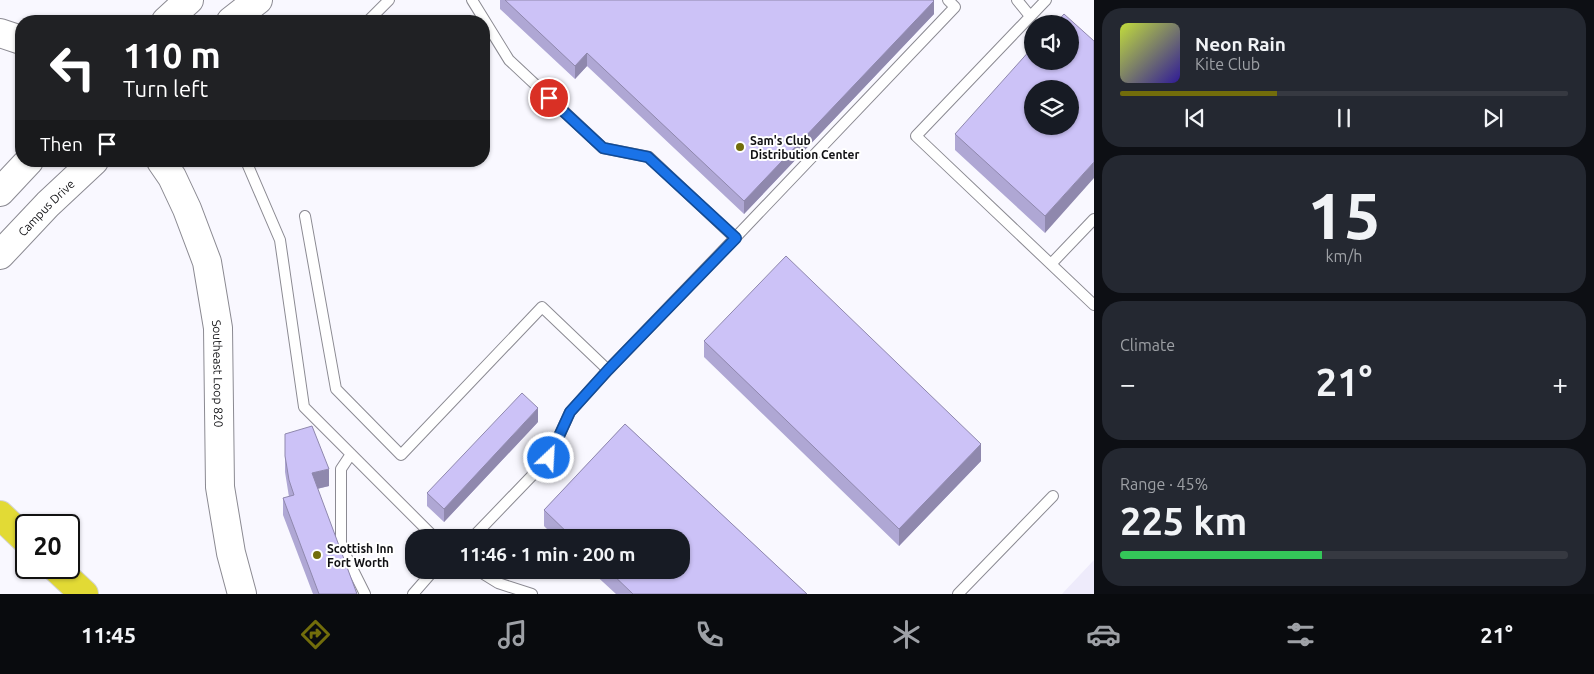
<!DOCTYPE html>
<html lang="en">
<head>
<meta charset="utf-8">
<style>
	:root { --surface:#171b24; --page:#242831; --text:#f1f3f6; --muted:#9ea1a6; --line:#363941; --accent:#726d0b }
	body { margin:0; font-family:Ubuntu,sans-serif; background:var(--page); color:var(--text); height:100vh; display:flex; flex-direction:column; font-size:19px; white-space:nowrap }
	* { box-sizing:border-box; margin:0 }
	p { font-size:16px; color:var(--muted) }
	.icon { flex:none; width:28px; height:28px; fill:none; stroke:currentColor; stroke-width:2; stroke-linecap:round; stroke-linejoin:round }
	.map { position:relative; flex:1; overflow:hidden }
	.drawer { display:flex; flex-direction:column; gap:8px; padding:8px; background:#0d0f14; width:500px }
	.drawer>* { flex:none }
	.guide { position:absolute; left:15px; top:15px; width:475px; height:152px; border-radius:20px; box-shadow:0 1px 4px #0004; background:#202124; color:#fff; overflow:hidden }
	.tools { position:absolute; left:1024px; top:15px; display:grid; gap:10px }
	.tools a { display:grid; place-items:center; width:55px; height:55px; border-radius:50%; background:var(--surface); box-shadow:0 1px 4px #0004; font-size:25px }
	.speed { position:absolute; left:15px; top:514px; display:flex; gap:10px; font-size:25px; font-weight:700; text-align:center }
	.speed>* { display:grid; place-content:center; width:65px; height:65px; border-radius:50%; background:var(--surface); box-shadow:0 1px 4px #0004; line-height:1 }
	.speed .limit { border:2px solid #111; border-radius:8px; background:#fff; color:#111 }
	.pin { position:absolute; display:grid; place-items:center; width:42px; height:42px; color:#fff; margin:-21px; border:2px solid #fff; border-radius:50%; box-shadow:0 1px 5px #0007 }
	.me { position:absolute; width:55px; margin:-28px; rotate:25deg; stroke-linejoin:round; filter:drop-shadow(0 0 4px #0008) }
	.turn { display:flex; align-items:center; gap:18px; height:105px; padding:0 25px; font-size:22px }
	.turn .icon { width:65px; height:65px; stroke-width:2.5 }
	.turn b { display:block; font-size:35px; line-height:42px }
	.then { display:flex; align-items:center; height:48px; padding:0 25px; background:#0003; gap:10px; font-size:19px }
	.big { font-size:38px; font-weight:600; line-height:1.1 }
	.drawer .widget { flex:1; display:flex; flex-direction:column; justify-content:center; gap:8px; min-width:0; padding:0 18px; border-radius:20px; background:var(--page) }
	.drawer .dial { align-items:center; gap:0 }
	.dial b { font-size:65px; line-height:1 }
	.song { display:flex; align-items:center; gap:15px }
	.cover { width:60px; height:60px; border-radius:8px; background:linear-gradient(135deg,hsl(70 70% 55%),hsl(250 70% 35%)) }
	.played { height:5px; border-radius:2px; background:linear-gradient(90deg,var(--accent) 35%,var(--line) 35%) }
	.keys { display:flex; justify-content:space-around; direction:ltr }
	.heat { display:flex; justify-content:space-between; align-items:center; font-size:28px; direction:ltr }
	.charge { height:8px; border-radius:4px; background:linear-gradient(90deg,#34c759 45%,var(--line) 0) }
	.trip { position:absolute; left:405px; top:529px; width:285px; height:50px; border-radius:20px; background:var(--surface); box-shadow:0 1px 4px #0004; font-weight:600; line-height:50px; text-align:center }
	.menu { display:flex; height:80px; justify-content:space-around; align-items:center; background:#090b0e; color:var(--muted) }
	.menu .icon { width:35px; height:35px }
	.menu .selected { color:var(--accent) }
	.menu b { font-size:22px; color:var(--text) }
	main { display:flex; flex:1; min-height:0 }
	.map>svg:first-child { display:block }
	.built { fill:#eeebfb }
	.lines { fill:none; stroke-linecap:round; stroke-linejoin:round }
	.service-casing { stroke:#8b8a92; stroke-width:12 }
	.secondary-casing { stroke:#8b8a92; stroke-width:30 }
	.motorway-casing { stroke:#d4d4d5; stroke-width:30 }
	.service { stroke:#fff; stroke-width:10 }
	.secondary { stroke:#fff; stroke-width:28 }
	.motorway { stroke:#e2da35; stroke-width:28 }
	.wall { fill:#afa7d4 }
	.shaded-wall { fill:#8f88ad }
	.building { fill:#ccc2f7; stroke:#8f88ad; fill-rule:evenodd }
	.route-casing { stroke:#114b97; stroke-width:12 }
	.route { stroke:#1a73e8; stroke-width:9 }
	.poi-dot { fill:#726d0b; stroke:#fff; stroke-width:2 }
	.labels { text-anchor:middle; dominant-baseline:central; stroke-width:4; stroke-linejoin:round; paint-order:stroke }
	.poi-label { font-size:12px; font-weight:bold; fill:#111114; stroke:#fff; text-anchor:start }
	.street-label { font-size:12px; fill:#111114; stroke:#fff }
</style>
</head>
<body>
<main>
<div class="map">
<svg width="1094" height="594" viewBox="0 0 1094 594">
	<rect width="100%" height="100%" fill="#f9f8ff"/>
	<path class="built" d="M1094,560V594H1062Z"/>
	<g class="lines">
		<g class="service-casing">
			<path id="service" d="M472,0L509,60L603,148L649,157L735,238L955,7L948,0
				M1017,0L1030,16
				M1046,0L916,136L1094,305
				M368,21L389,0
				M246,161L280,240L304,407L435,538
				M305,216L336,389L401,455L542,307L608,370
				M1051,264L1094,219
				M351,454L341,469V546L365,594
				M472,538L549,458L570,412L608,370L735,238
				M477,570L498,583L532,594
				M413,594L434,570
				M958,594L1053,496"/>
		</g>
		<g class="secondary-casing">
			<g id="secondary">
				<path d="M166,21L189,0"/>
				<path d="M231,21L258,0"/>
				<path d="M0,33L21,40"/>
				<path id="s1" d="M161,161L172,177L187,209L207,262L218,328L220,487L231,553L242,594"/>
				<path d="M0,192L29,161"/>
				<path id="s2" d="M0,255L48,204L94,161"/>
			</g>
		</g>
		<g class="motorway-casing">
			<path id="motorway" d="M0,515L26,540
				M56,568L84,594"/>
		</g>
		<use href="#service" class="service"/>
		<use href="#secondary" class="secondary"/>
		<use href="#motorway" class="motorway"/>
	</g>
	<path class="wall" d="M500,0H933L934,14L744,214L587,66L575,79L500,9Z
		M1094,41L1045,233L955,150V134Z
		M704,341L981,461L899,546L704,357Z
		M538,422L444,522L427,506V493Z
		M625,424L807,594H616L590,570H681V538H556L544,526V510Z
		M285,434L329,486L317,489L357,594H313L283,515V498L289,497L285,472Z"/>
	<path class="shaded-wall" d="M934,1V14L744,214V201Z
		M587,53V66L575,79V66Z
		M1094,162V178L1045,233V216Z
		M538,408V422L444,522V509Z
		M981,444V461L899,546V529Z
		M329,469V486L312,490V473Z"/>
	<path class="building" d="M505,0H933L934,1L744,201L587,53L575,66Z
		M1064,14L1094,41V162L1045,216L955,134L1032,48V61H1070V24H1055ZM1032,89H1070V126H1032Z
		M786,256L981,444L899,529L704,341Z
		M522,393L538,408L444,509L427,493Z
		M625,424L807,594H633L608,570H681V538H573L544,510Z
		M312,426L329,469L312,473L357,594H319L283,498L294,495L289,480L285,456V434Z"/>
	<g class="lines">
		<g class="route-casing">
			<path id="route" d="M549,458L570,412L608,370L736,238L648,157L603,148L549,98"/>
		</g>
		<use href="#route" class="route"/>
	</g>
	<g class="poi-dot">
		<circle cx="740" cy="147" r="5"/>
		<circle cx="317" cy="555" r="5"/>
	</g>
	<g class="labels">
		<g class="poi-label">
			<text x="750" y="140">Sam's Club<tspan x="750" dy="14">Distribution Center</tspan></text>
			<text x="327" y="548">Scottish Inn<tspan x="327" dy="14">Fort Worth</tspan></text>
		</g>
		<g class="street-label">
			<text stroke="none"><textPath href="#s2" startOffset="66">Campus Drive</textPath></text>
			<text stroke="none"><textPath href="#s1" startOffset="224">Southeast Loop 820</textPath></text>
		</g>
	</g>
</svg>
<div class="tools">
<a><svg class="icon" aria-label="sound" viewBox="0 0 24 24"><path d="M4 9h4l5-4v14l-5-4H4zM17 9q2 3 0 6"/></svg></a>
<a><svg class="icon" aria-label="layers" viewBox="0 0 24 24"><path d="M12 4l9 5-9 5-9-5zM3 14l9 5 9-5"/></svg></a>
</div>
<div class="speed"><div class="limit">20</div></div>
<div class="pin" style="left:549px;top:98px;background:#d93025"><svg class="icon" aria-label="arrive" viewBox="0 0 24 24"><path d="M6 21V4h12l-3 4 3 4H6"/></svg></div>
<svg class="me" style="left:549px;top:458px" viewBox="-20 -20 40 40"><circle r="17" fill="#1a73e8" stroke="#fff" stroke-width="3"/><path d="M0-11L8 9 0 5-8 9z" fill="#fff"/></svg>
<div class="trip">11:46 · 1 min · 200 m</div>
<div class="guide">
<div class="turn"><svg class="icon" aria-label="left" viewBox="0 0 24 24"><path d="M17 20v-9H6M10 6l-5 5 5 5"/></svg><div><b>110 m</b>Turn left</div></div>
<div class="then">Then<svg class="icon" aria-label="arrive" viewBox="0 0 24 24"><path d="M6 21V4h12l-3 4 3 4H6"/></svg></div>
</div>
</div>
<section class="drawer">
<div class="widget">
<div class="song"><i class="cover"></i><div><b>Neon Rain</b><p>Kite Club</p></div></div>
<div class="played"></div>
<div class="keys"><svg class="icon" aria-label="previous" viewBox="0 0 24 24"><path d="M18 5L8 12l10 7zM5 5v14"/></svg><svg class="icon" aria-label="pause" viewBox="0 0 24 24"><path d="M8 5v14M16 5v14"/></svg><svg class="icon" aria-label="next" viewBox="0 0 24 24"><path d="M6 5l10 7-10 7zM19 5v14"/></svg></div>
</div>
<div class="widget dial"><b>15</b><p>km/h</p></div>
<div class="widget"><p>Climate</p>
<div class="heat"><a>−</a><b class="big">21°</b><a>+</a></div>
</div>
<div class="widget"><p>Range · 45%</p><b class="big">225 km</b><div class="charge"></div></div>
</section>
</main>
<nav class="menu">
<b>11:45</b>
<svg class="icon selected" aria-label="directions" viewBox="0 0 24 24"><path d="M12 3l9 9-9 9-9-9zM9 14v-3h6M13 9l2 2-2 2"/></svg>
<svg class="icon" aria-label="music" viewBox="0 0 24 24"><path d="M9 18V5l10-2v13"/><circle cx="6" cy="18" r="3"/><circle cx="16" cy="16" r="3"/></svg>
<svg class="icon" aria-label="phone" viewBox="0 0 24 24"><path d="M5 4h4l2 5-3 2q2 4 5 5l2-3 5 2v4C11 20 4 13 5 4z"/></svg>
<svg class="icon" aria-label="climate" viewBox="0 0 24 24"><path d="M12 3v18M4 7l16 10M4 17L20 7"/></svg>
<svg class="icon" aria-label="car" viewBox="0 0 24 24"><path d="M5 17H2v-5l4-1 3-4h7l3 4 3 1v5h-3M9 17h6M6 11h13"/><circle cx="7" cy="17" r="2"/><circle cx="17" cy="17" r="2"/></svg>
<svg class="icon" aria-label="filters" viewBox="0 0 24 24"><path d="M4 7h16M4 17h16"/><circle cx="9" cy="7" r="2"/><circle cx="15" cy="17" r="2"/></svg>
<b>21°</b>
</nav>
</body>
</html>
